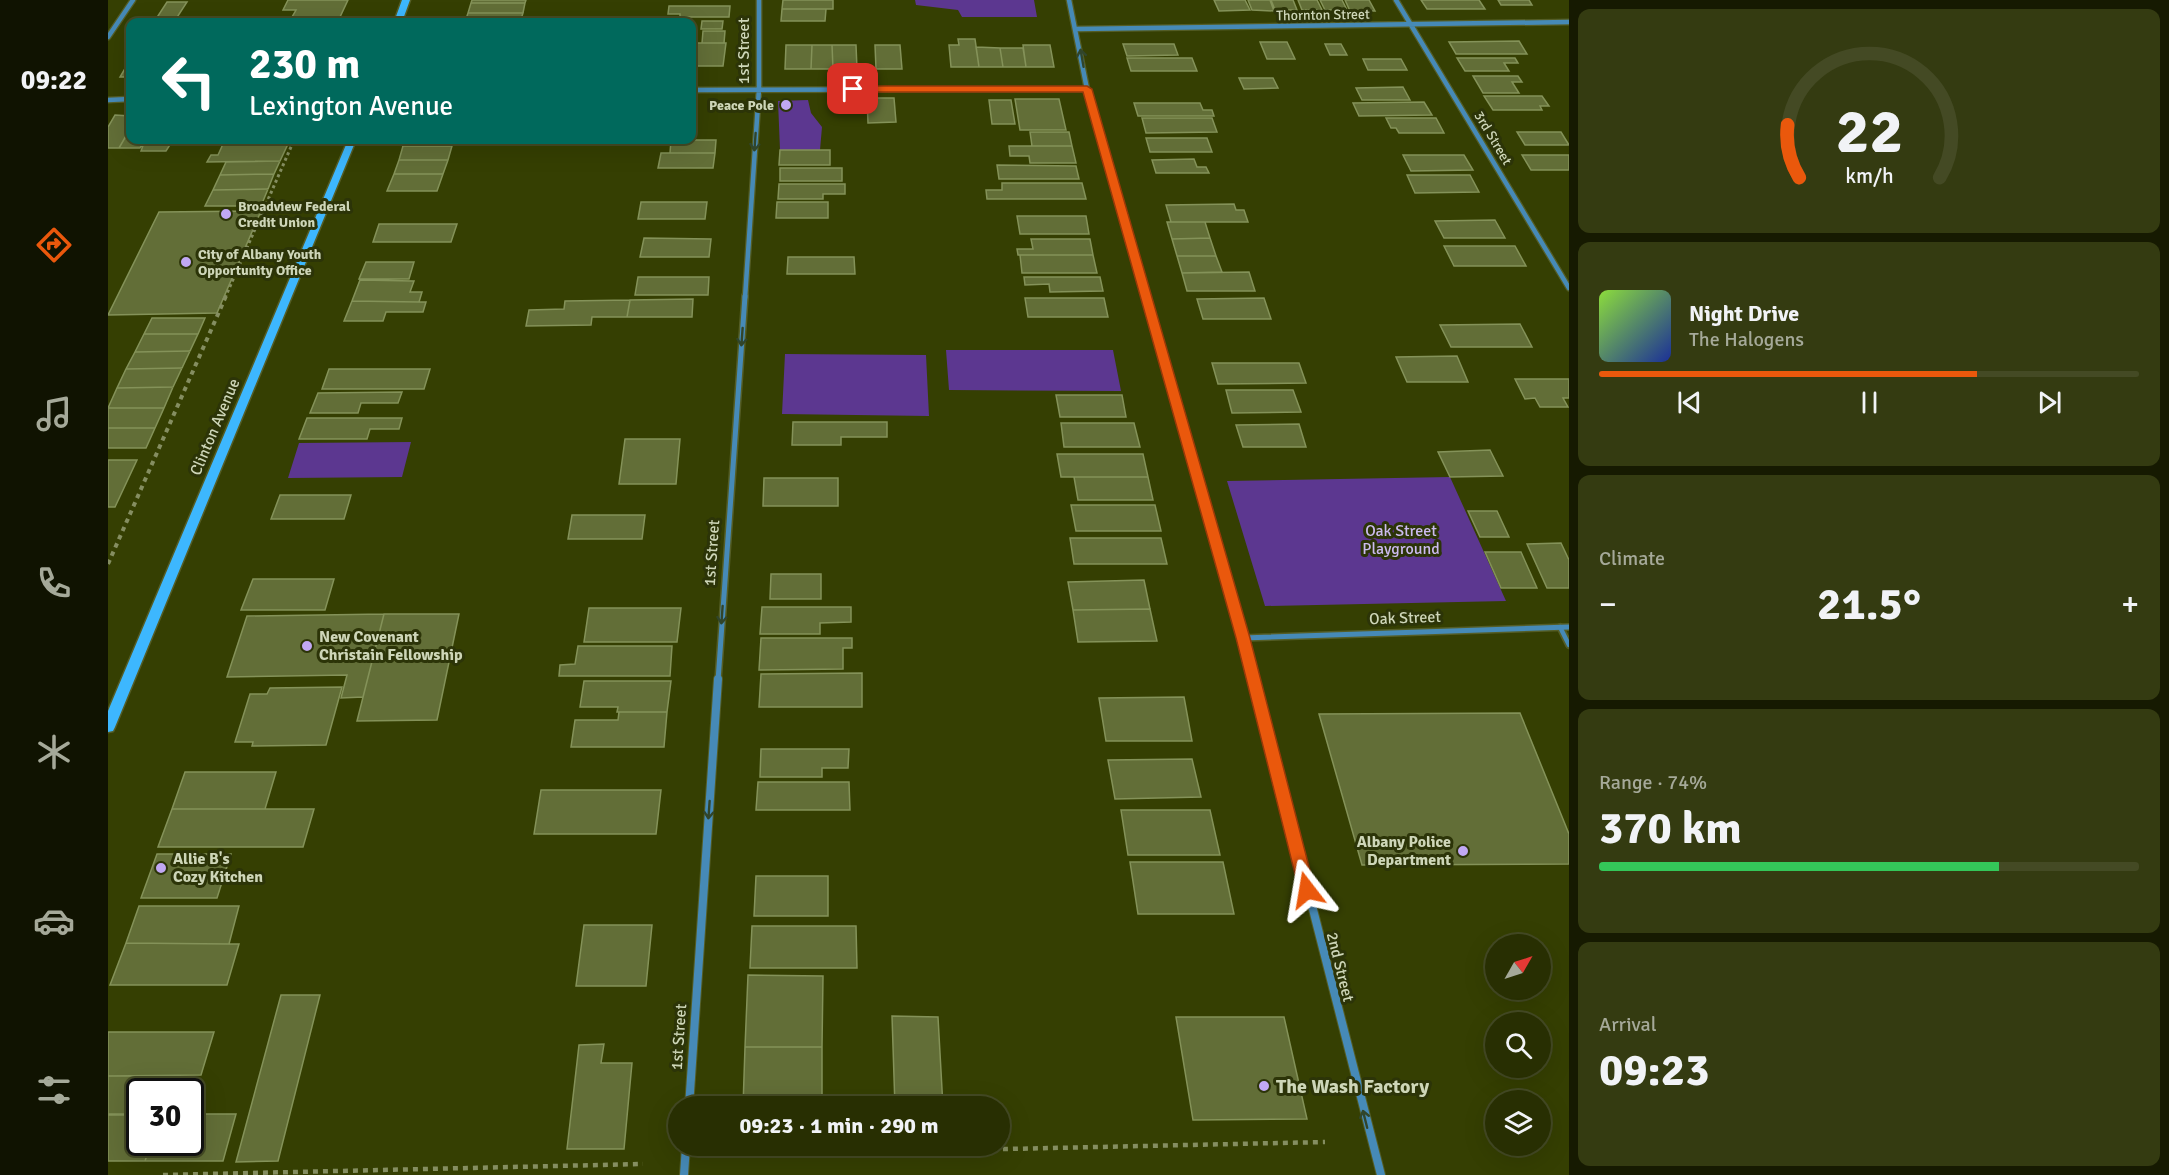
<!DOCTYPE html>
<html lang="en">
<head>
<meta charset="utf-8">
<style>
	:root { --surface:#282f02; --page:#343b11; --text:#f1f3f6; --muted:#a5a999; --line:#444a24; --accent:#ea580c }
	body { margin:0; font-family:Signika,sans-serif; background:var(--page); color:var(--text); height:100vh; display:flex; flex-direction:column; font-size:22px; white-space:nowrap }
	* { box-sizing:border-box; margin:0 }
	p { font-size:20px; color:var(--muted) }
	.icon { flex:none; width:33px; height:33px; fill:none; stroke:currentColor; stroke-width:2; stroke-linecap:round; stroke-linejoin:round }
	.map { position:relative; flex:1; overflow:hidden }
	.side { display:flex; flex-direction:column; gap:9px; padding:9px; background:#161a01; width:600px }
	.side>* { flex:none }
	.top-card { position:absolute; left:18px; top:18px; width:570px; height:126px; border-radius:12px; box-shadow:0 6px 24px #0002,0 0 0 2px var(--line); background:#00695c; color:#fff; overflow:hidden }
	.needle { width:39px; rotate:51deg }
	.controls { position:absolute; left:1377px; top:934px; display:grid; gap:12px }
	.controls a { display:grid; place-items:center; width:66px; height:66px; border-radius:50%; background:var(--surface); box-shadow:0 6px 24px #0002,0 0 0 2px var(--line); font-size:30px }
	.speed { position:absolute; left:18px; top:1078px; display:flex; gap:12px; font-size:30px; font-weight:700; text-align:center }
	.speed>* { display:grid; place-content:center; width:78px; height:78px; border-radius:50%; background:var(--surface); box-shadow:0 6px 24px #0002,0 0 0 2px var(--line); line-height:1 }
	.speed .limit { border:3px solid #111; border-radius:9px; background:#fff; color:#111 }
	.pin { position:absolute; display:grid; place-items:center; width:51px; height:51px; color:#fff; margin:-26px; border-radius:12px; box-shadow:0 3px 9px #0006 }
	.me { position:absolute; width:66px; margin:-33px; rotate:346deg; stroke-linejoin:round; filter:drop-shadow(0 0 4px #0008) }
	.turn { display:flex; align-items:center; gap:21px; height:126px; padding:0 24px; font-size:27px }
	.turn .icon { width:78px; height:78px; stroke-width:2.5 }
	.turn b { display:block; font-size:42px; line-height:51px }
	.big { font-size:45px; font-weight:700; line-height:1.1 }
	.side .card { flex:1; display:flex; flex-direction:column; justify-content:center; gap:9px; min-width:0; padding:0 21px; border-radius:12px; background:var(--page) }
	.side .dial { align-items:center; gap:0 }
	.dial svg { height:156px; overflow:visible; fill:none; stroke:var(--line); stroke-width:7; stroke-linecap:round; text-anchor:middle }
	.dial text { fill:var(--text); stroke:none }
	.song { display:flex; align-items:center; gap:18px }
	.cover { width:72px; height:72px; border-radius:9px; background:linear-gradient(135deg,hsl(90 70% 55%),hsl(230 70% 35%)) }
	.played { height:6px; border-radius:3px; background:linear-gradient(90deg,var(--accent) 70%,var(--line) 70%) }
	.keys { display:flex; justify-content:space-around; direction:ltr }
	.heat { display:flex; justify-content:space-between; align-items:center; font-size:33px; direction:ltr }
	.charge { height:9px; border-radius:4px; background:linear-gradient(90deg,#34c759 74%,var(--line) 0) }
	.trip { position:absolute; left:560px; top:1096px; width:342px; height:60px; border-radius:30px; background:var(--surface); box-shadow:0 6px 24px #0002,0 0 0 2px var(--line); font-weight:700; line-height:60px; text-align:center }
	main { display:flex; flex:1; min-height:0 }
	.tab-bar { display:flex; flex-direction:column; width:108px; justify-content:space-around; align-items:center; background:#101301; color:var(--muted) }
	.tab-bar .icon { width:42px; height:42px }
	.tab-bar .selected { color:var(--accent) }
	.tab-bar b { font-size:27px; color:var(--text) }
	.map>svg:first-child { display:block }
	.green { fill:#5c3790 }
	.building { fill:#626e37; stroke:#849259; stroke-width:1.5 }
	.lines { fill:none; stroke-linecap:round; stroke-linejoin:round }
	.lane-casing { stroke:#545d26; stroke-width:8 }
	.street-far2-casing { stroke:#545d26; stroke-width:7 }
	.street-far1-casing { stroke:#545d26; stroke-width:8 }
	.street-casing { stroke:#545d26; stroke-width:10 }
	.secondary-casing { stroke:#545d26; stroke-width:3 }
	.path-far2 { stroke:#858e61; stroke-width:3; stroke-dasharray:3 3; stroke-linecap:butt }
	.path-far1 { stroke:#858e61; stroke-width:4; stroke-dasharray:4.5 4.5; stroke-linecap:butt }
	.path { stroke:#858e61; stroke-width:4.5; stroke-dasharray:5 5; stroke-linecap:butt }
	.lane { stroke:#468ab7; stroke-width:4.5 }
	.street-far2 { stroke:#468ab7; stroke-width:4.5 }
	.street-far1 { stroke:#468ab7; stroke-width:5 }
	.street { stroke:#468ab7; stroke-width:8 }
	.secondary { fill:#3db7fe; fill-rule:evenodd }
	.oneway { stroke:#31452b }
	.route { fill:#ea580c; stroke:#983908; stroke-width:1.5 }
	.poi-dot { fill:#c1a8f3; stroke:#2c3408; stroke-width:2 }
	.labels { text-anchor:middle; dominant-baseline:central; stroke-width:6; stroke-linejoin:round; paint-order:stroke }
	.far-street-label { font-size:14px; fill:#ced6b8; stroke:#2c3408 }
	.far-poi-label { font-size:14px; font-weight:bold; fill:#ced6b8; stroke:#2c3408; text-anchor:start }
	.street-label { font-size:16px; fill:#ced6b8; stroke:#2c3408 }
	.park-label { font-size:16px; fill:#ccbbf0; stroke:#2c3408 }
	.poi-label { font-size:16px; font-weight:bold; fill:#ced6b8; stroke:#2c3408; text-anchor:start }
	.near-poi-label { font-size:20px; font-weight:bold; fill:#ced6b8; stroke:#2c3408; text-anchor:start }
</style>
</head>
<body>
<main>
<nav class="tab-bar">
<b>09:22</b>
<svg class="icon selected" aria-label="directions" viewBox="0 0 24 24"><path d="M12 3l9 9-9 9-9-9zM9 14v-3h6M13 9l2 2-2 2"/></svg>
<svg class="icon" aria-label="music" viewBox="0 0 24 24"><path d="M9 18V5l10-2v13"/><circle cx="6" cy="18" r="3"/><circle cx="16" cy="16" r="3"/></svg>
<svg class="icon" aria-label="phone" viewBox="0 0 24 24"><path d="M5 4h4l2 5-3 2q2 4 5 5l2-3 5 2v4C11 20 4 13 5 4z"/></svg>
<svg class="icon" aria-label="climate" viewBox="0 0 24 24"><path d="M12 3v18M4 7l16 10M4 17L20 7"/></svg>
<svg class="icon" aria-label="car" viewBox="0 0 24 24"><path d="M5 17H2v-5l4-1 3-4h7l3 4 3 1v5h-3M9 17h6M6 11h13"/><circle cx="7" cy="17" r="2"/><circle cx="17" cy="17" r="2"/></svg>
<svg class="icon" aria-label="filters" viewBox="0 0 24 24"><path d="M4 7h16M4 17h16"/><circle cx="9" cy="7" r="2"/><circle cx="15" cy="17" r="2"/></svg>
</nav>
<div class="map">
<svg width="1461" height="1175" viewBox="0 0 1461 1175">
	<rect width="100%" height="100%" fill="#353f02"/>
	<path class="green" d="M807,0H926L929,17H854L850,10L808,5Z
		M700,100L703,113L714,127L712,150H672L670,101Z
		M838,350H1005L1013,391L841,390Z
		M677,354L818,355L821,416L674,414Z
		M303,442L294,477L180,478L191,443Z
		M1342,477L1398,601L1157,606L1119,481Z"/>
	<path class="building" d="M180,0H240L232,17H184L188,10H175Z
		M364,0H418L417,3H363Z
		M675,0H725V9H674Z
		M1106,0H1137L1142,10L1111,11Z
		M1140,0H1162L1166,11L1144,10Z
		M1163,0H1185L1189,10H1167Z
		M1190,0H1209L1214,10H1194Z
		M1212,0H1234L1239,10H1217Z
		M1237,0H1261L1267,11H1242Z
		M1313,0H1371L1377,9H1319Z
		M1390,0H1421L1424,5H1393Z
		M59,2H79L66,22H46Z
		M363,3H417L415,13H360Z
		M561,6H622L621,17H572V14H560Z
		M674,9H718L717,21H673Z
		M360,13H415L412,22H357Z
		M191,17H232L229,22H188Z
		M594,21H615L614,29H593Z
		M595,31H617L616,43H594Z
		M850,39H867L871,67H843L841,45H851Z
		M1411,41L1419,54H1348L1341,42Z
		M1152,42H1179L1187,59H1159Z
		M584,43H618L615,66H584Z
		M1015,44H1066L1070,55L1019,56Z
		M1217,44H1233L1239,55H1222Z
		M678,45H704L703,69H677Z
		M704,45H724L725,69H703Z
		M724,45H748L749,69H725Z
		M767,45H792L794,69H768Z
		M915,45H942L946,67H918Z
		M868,47L892,48L895,67H871Z
		M892,48H915L918,67H895Z
		M1019,58H1084L1089,71H1023Z
		M1349,58H1407L1410,63H1396L1401,71H1357Z
		M1255,59H1293L1299,70H1260Z
		M22,60V77H12Z
		M1365,76H1410L1414,82H1404L1411,93H1375Z
		M1131,78H1165L1170,88L1136,89Z
		M1295,87L1302,100H1254L1248,88Z
		M1376,96H1434L1441,106H1432L1434,110H1385Z
		M759,98H786L788,122L760,123Z
		M907,99H951L958,130H912Z
		M881,100H903L907,124H884Z
		M1316,102L1324,115L1251,116L1245,103Z
		M1026,103H1092L1095,110H1104L1106,116H1030Z
		M7,115L22,116V129L11,148H0V127Z
		M1034,118H1104L1109,132L1038,133Z
		M1278,118H1328L1336,133H1291L1288,128H1283Z
		M22,129V140H37L32,148H11Z
		M922,132H961L964,146H924Z
		M1409,132H1453L1461,145H1417Z
		M1038,138H1099L1104,152H1042Z
		M37,140H65L58,151H33Z
		M125,140H182L180,144H123Z
		M298,140H346L344,146H295Z
		M563,140H608L607,153H562Z
		M115,144H180L172,161L99,162L103,155H110Z
		M295,146H344L340,160H291Z
		M901,146H964L968,163H922L921,156H902Z
		M672,150H722V165H671Z
		M553,153H607L605,168H550Z
		M1295,155H1356L1365,170L1303,171Z
		M1414,155H1461V170H1423Z
		M1086,159L1089,167H1098L1101,173H1048L1044,160Z
		M291,160H340L335,174H286Z
		M172,161L166,174L112,175L118,162Z
		M889,165L968,166L971,179H891Z
		M672,168H734V181H672Z
		M166,174L160,189L105,190L112,175Z
		M286,174H335L329,191H279Z
		M1299,175H1362L1371,192L1307,193Z
		M894,183H974L978,199H879L878,190H894Z
		M671,184H737V194H715V199H670Z
		M160,189L153,206H97L105,190Z
		M533,202H599L597,219H530Z
		M669,202H720V218H668Z
		M1126,204L1128,210H1136L1140,222H1063L1058,205Z
		M153,211L109,313L0,315L51,212Z
		M909,216H978L981,234H912Z
		M1387,220L1397,238H1336L1327,221Z
		M1059,222H1097L1102,238L1064,239Z
		M271,224H349L343,242H265Z
		M536,238L603,239L601,257H532Z
		M1102,238L1108,256H1069L1064,239Z
		M923,239H982L985,255H910L909,249H925Z
		M1336,246H1407L1418,266H1346Z
		M912,255H985L989,273H914Z
		M1069,256H1108L1114,272L1074,273Z
		M680,257H746L747,274H679Z
		M258,262H306L301,279H251Z
		M1141,272L1147,291H1079L1074,273Z
		M530,277H601L600,295H527Z
		M916,277H992L995,291L942,292L941,284L917,285Z
		M252,280L306,281L302,292H314L311,302L244,301Z
		M917,298H996L1000,317H920Z
		M1156,298L1163,319H1095L1089,299Z
		M585,299L584,317H519L522,300Z
		M522,300L519,317H484L483,325L418,326L421,310L456,309L457,301Z
		M244,301L311,302H318L315,312H278L275,321H236Z
		M44,318H97L90,334H36Z
		M1412,324L1424,347H1343L1332,325Z
		M36,334H90L82,351L27,352Z
		M82,351L74,368L18,369L27,352Z
		M1349,356L1360,382H1299L1288,357Z
		M1104,363H1191L1198,383L1110,384Z
		M74,368L65,387L9,388L18,369Z
		M221,369H322L316,389H214Z
		M1407,379H1461V398H1455L1460,407H1432L1427,398L1417,399Z
		M65,387L56,408H0L9,388Z
		M1118,390H1185L1193,412L1124,413Z
		M294,392L290,403H253L250,413H202L210,393Z
		M948,395H1014L1018,417H952Z
		M0,408H56L47,428H0Z
		M199,418H294L291,429H262L259,439H191Z
		M685,422H779V437H733V445H684Z
		M953,423H1026L1032,447H956Z
		M1191,424L1198,447H1135L1128,425Z
		M0,428H47L38,448H0Z
		M517,439H572L568,484H511Z
		M1382,450L1395,476L1342,477L1330,452Z
		M949,454H1035L1040,477H953Z
		M0,460H29L7,507H0Z
		M966,477H1040L1045,500H970Z
		M656,478H730V506H655Z
		M172,495H243L236,519H163Z
		M963,505H1047L1053,531H968Z
		M1360,511H1389L1401,537H1372Z
		M464,515H537L534,539H460Z
		M962,538H1053L1059,564H966Z
		M1453,543L1461,560V588H1439L1419,544Z
		M1377,552H1413L1429,588H1393Z
		M663,574H713V599H662Z
		M145,579H226L217,610H133Z
		M1036,580L1042,609L965,610L960,582Z
		M654,607H743V622L712,623V634H652Z
		M481,608H573L569,642H476Z
		M1042,609L1049,641L970,642L965,610Z
		M276,614L255,697L233,698L239,675L119,677L139,616Z
		M276,614H351L329,720L249,721Z
		M653,638H744V648H735V669L651,670Z
		M470,646H564L562,676H451L452,665L467,664Z
		M754,673V707H651L653,674Z
		M476,681H563L559,712H509L510,707H472Z
		M234,687L218,745L144,746L145,742H127L142,694H159L162,688Z
		M1076,697L1084,741H998L991,698Z
		M511,712H559L556,747H463L467,720H510Z
		M1412,713L1461,834V864L1254,865L1211,714Z
		M653,749H741L740,768H714V777H652Z
		M1084,759L1093,797L1007,799L1000,760Z
		M77,772H168L157,809H64Z
		M650,782H741L742,810H648Z
		M433,790H553L548,834H426Z
		M64,809H206L195,847H50Z
		M1013,810H1102L1112,855H1020Z
		M49,854H123L109,898H33Z
		M1022,862H1115L1126,914H1030Z
		M648,876H720V916H646Z
		M31,906H131L121,944L18,943Z
		M476,925H544L538,986H468Z
		M644,926H748L749,968H642Z
		M18,943L121,944H131L119,985H2Z
		M640,975L715,976L714,1047H637Z
		M173,995H212L170,1161L128,1162Z
		M784,1016L830,1017L835,1107H787Z
		M1068,1017H1176L1199,1119L1085,1120Z
		M0,1032H106L93,1075L0,1076Z
		M496,1044L493,1063H524L516,1149H459L471,1045Z
		M637,1047H714V1107H635Z
		M0,1076H54L49,1092H32V1115H0Z
		M0,1114H32V1143H43L37,1161H0Z
		M82,1114H128L115,1161H37L43,1143H82Z"/>
	<g class="lines">
		<g class="lane-casing">
			<path id="lane" d="M1452,627L1461,645"/>
		</g>
		<g class="street-far2-casing">
			<path id="street-far2" d="M961,0L979,89L1038,298
				M1288,0L1461,288
				M968,29L1461,22
				M0,37L25,0
				M584,90L979,89
				M0,100L22,99
				M637,298L651,89V0"/>
		</g>
		<g class="street-far1-casing">
			<path id="street-far1" d="M1038,296L1146,681
				M1135,638L1461,627
				M610,681L637,296"/>
		</g>
		<g class="street-casing">
			<path id="street" d="M1146,679L1273,1175
				M581,1107L610,679
				M576,1175L578,1146"/>
		</g>
		<g class="secondary-casing">
			<path id="secondary" d="M294,0H302L294,22H286Z
				M240,140H248L7,727L5,731L0,732V711Z"/>
		</g>
		<path class="path-far2" d="M117,298L186,140"/>
		<path class="path-far1" d="M0,564L118,296"/>
		<path class="path" d="M625,1155L1217,1142
			M55,1175L535,1164"/>
		<use href="#lane" class="lane"/>
		<use href="#street-far2" class="street-far2"/>
		<use href="#street-far1" class="street-far1"/>
		<use href="#street" class="street"/>
		<use href="#secondary" class="secondary"/>
	</g>
	<defs><path id="oneway-shaft" d="M-6 0H5M1.5-3L5.5 0L1.5 3" fill="none" stroke-width="1.6" stroke-linecap="round" stroke-linejoin="round" transform="scale(1.5)"/></defs>
	<g class="oneway">
		<use href="#oneway-shaft" transform="translate(974 58) rotate(-100)"/>
		<use href="#oneway-shaft" transform="translate(647 142) rotate(94)"/>
		<use href="#oneway-shaft" transform="translate(634 337) rotate(94)"/>
		<use href="#oneway-shaft" transform="translate(614 615) rotate(94)"/>
		<use href="#oneway-shaft" transform="translate(601 810) rotate(94)"/>
		<use href="#oneway-shaft" transform="translate(1257 1119) rotate(-104)"/>
	</g>
	<path class="route" d="M979,86L984,89L1142,638L1207,890L1205,895L1199,898L1193,895L1191,890L1128,638L975,92H745L740,89L745,86Z"/>
	<g class="poi-dot">
		<circle cx="678" cy="105" r="6"/>
		<circle cx="118" cy="214" r="6"/>
		<circle cx="78" cy="262" r="6"/>
		<circle cx="199" cy="646" r="6"/>
		<circle cx="1355" cy="851" r="6"/>
		<circle cx="53" cy="868" r="6"/>
		<circle cx="1156" cy="1086" r="6"/>
	</g>
	<g class="labels">
		<g class="far-street-label">
			<text transform="translate(1215 15) rotate(-1)">Thornton Street</text>
			<text transform="translate(1385 138) rotate(59)">3rd Street</text>
		</g>
		<g class="far-poi-label">
			<text x="666" y="105" text-anchor="end">Peace Pole</text>
			<text x="130" y="206">Broadview Federal<tspan x="130" dy="16">Credit Union</tspan></text>
			<text x="90" y="254">City of Albany Youth<tspan x="90" dy="16">Opportunity Office</tspan></text>
		</g>
		<g class="street-label">
			<text transform="translate(636 51) rotate(-90)">1st Street</text>
			<text transform="translate(107 427) rotate(-67)">Clinton Avenue</text>
			<text transform="translate(604 553) rotate(-86)">1st Street</text>
			<text transform="translate(1297 618) rotate(-2)">Oak Street</text>
			<text transform="translate(1232 967) rotate(76)">2nd Street</text>
			<text transform="translate(571 1037) rotate(-86)">1st Street</text>
		</g>
		<g class="park-label">
			<text x="1293" y="531">Oak Street<tspan x="1293" dy="18">Playground</tspan></text>
		</g>
		<g class="poi-label">
			<text x="211" y="637">New Covenant<tspan x="211" dy="18">Christain Fellowship</tspan></text>
			<text x="1343" y="842" text-anchor="end">Albany Police<tspan x="1343" dy="18">Department</tspan></text>
			<text x="65" y="859">Allie B's<tspan x="65" dy="18">Cozy Kitchen</tspan></text>
		</g>
		<g class="near-poi-label">
			<text x="1168" y="1086">The Wash Factory</text>
		</g>
	</g>
</svg>
<div class="controls">
<a><svg class="needle" viewBox="-14 -14 28 28"><path d="M0-13l5 13h-10z" fill="#e53935"/><path d="M0 13l5-13h-10z" fill="#a5a999"/></svg></a>
<a><svg class="icon" aria-label="search" viewBox="0 0 24 24"><circle cx="10" cy="10" r="6"/><path d="M15 15l6 6"/></svg></a>
<a><svg class="icon" aria-label="layers" viewBox="0 0 24 24"><path d="M12 4l9 5-9 5-9-5zM3 14l9 5 9-5"/></svg></a>
</div>
<div class="speed"><div class="limit">30</div></div>
<div class="pin" style="left:745px;top:89px;background:#d93025"><svg class="icon" aria-label="arrive" viewBox="0 0 24 24"><path d="M6 21V4h12l-3 4 3 4H6"/></svg></div>
<svg class="me" style="left:1199px;top:890px" viewBox="-20 -20 40 40"><path d="M0-17L14 15 0 8-14 15z" fill="#ea580c" stroke="#fff" stroke-width="4"/></svg>
<div class="trip">09:23 · 1 min · 290 m</div>
<div class="top-card">
<div class="turn"><svg class="icon" aria-label="left" viewBox="0 0 24 24"><path d="M17 20v-9H6M10 6l-5 5 5 5"/></svg><div><b>230 m</b>Lexington Avenue</div></div>
</div>
</div>
<section class="side">
<div class="card dial"><svg viewBox="0 0 100 80">
<path d="M14 69A42 42 0 1 1 86 69"/>
<path d="M14 69A42 42 0 0 1 8 42" stroke="#ea580c"/>
<text x="50" y="56" font-size="32" font-weight="700">22</text>
<text x="50" y="72" font-size="11">km/h</text>
</svg></div>
<div class="card">
<div class="song"><i class="cover"></i><div><b>Night Drive</b><p>The Halogens</p></div></div>
<div class="played"></div>
<div class="keys"><svg class="icon" aria-label="previous" viewBox="0 0 24 24"><path d="M18 5L8 12l10 7zM5 5v14"/></svg><svg class="icon" aria-label="pause" viewBox="0 0 24 24"><path d="M8 5v14M16 5v14"/></svg><svg class="icon" aria-label="next" viewBox="0 0 24 24"><path d="M6 5l10 7-10 7zM19 5v14"/></svg></div>
</div>
<div class="card"><p>Climate</p>
<div class="heat"><a>−</a><b class="big">21.5°</b><a>+</a></div>
</div>
<div class="card"><p>Range · 74%</p><b class="big">370 km</b><div class="charge"></div></div>
<div class="card"><p>Arrival</p><b class="big">09:23</b></div>
</section>
</main>
</body>
</html>
